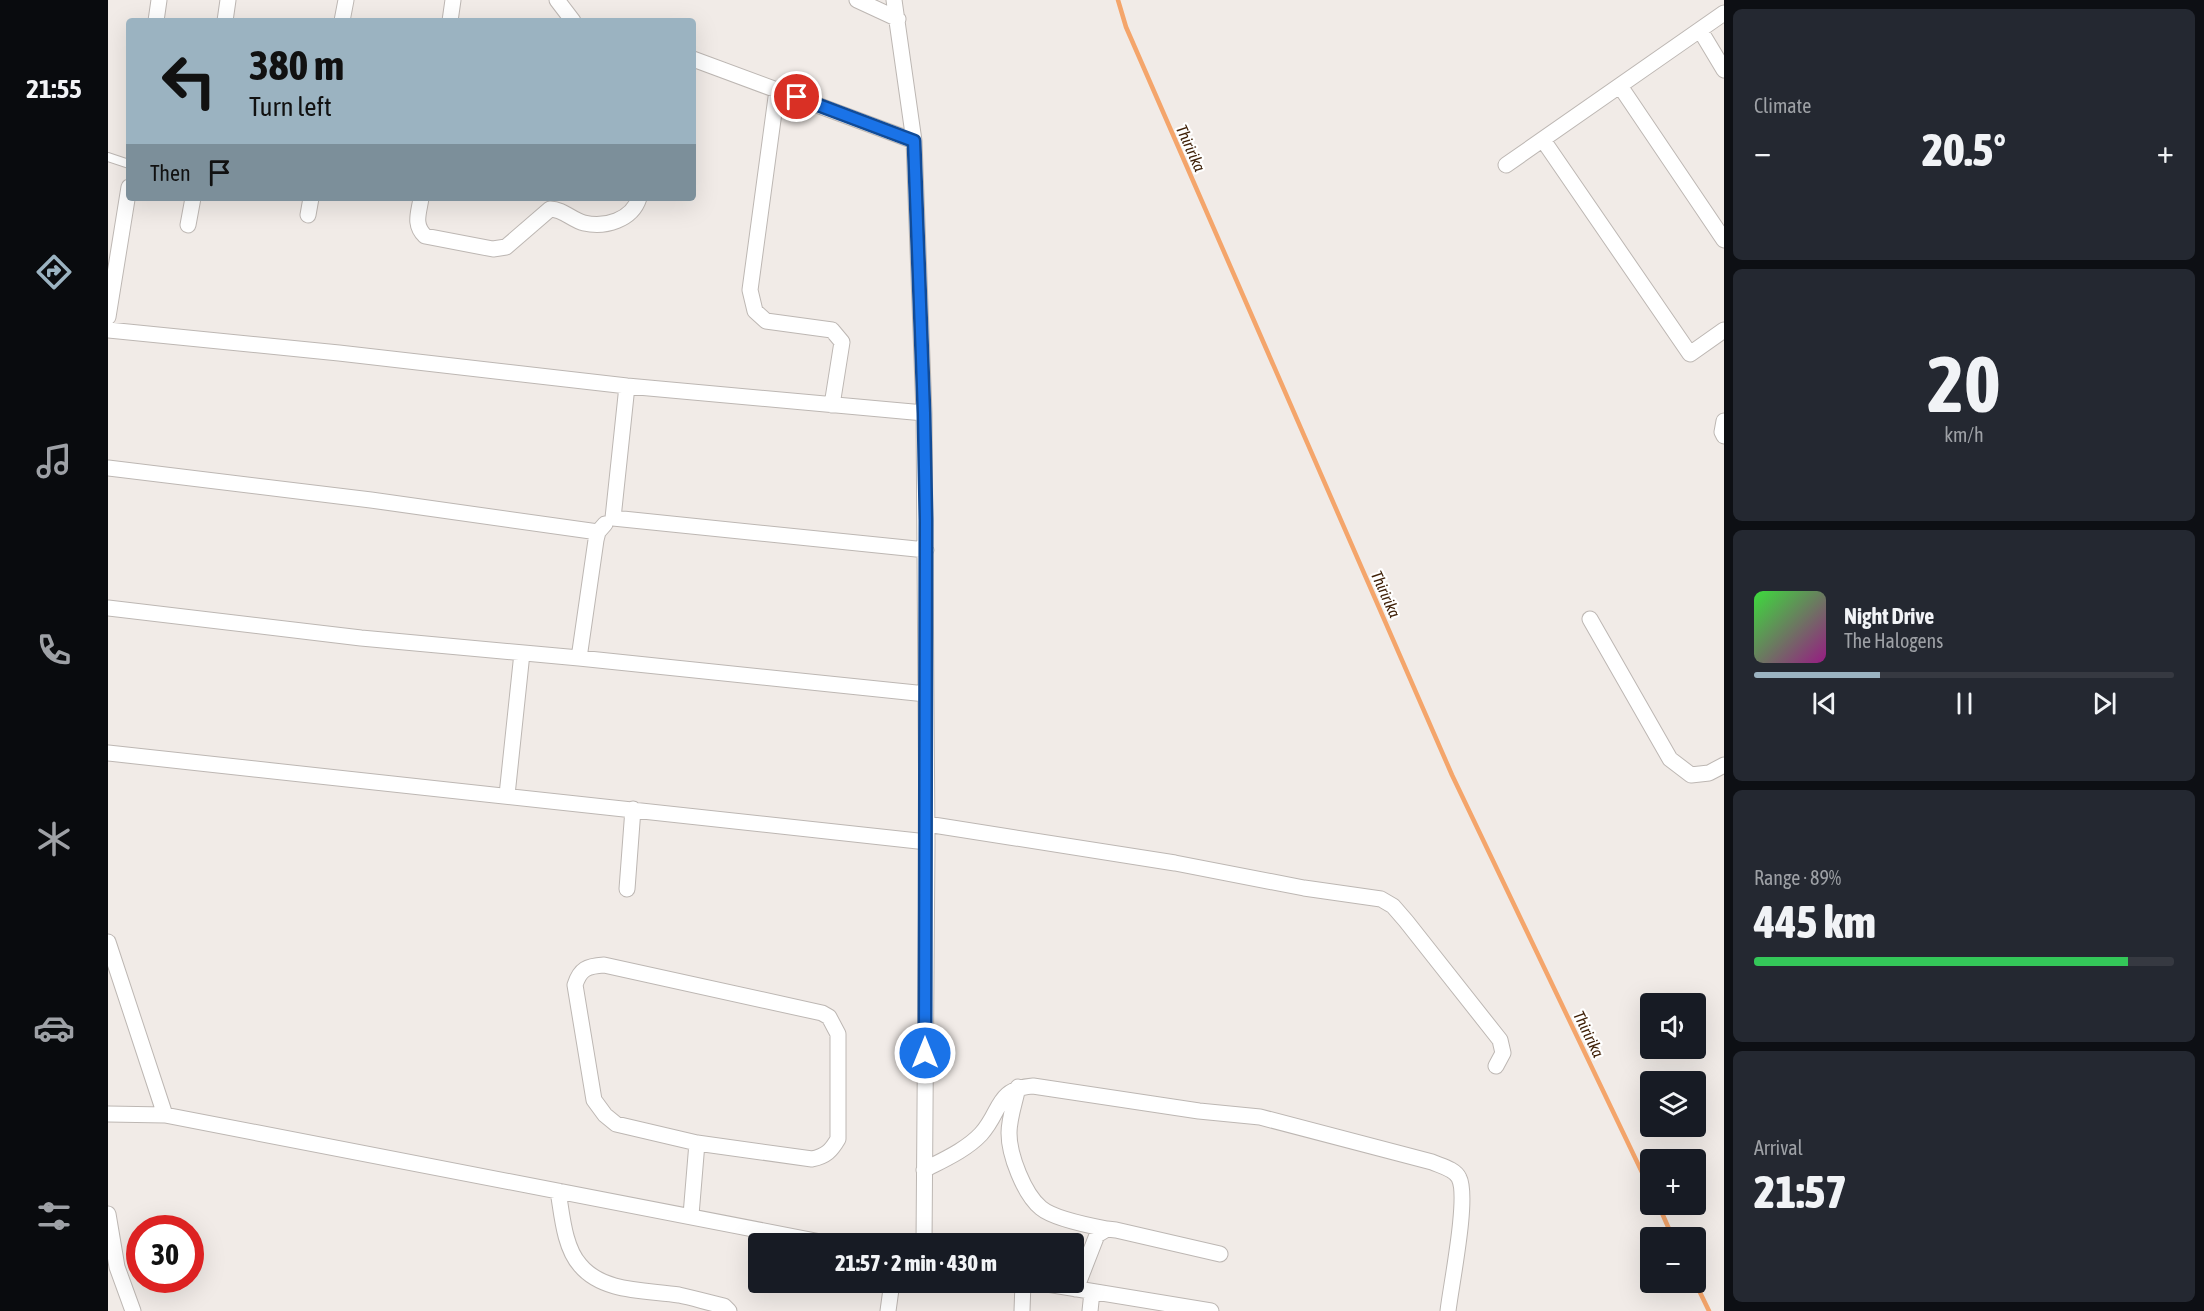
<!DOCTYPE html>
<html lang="en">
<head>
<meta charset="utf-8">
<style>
	:root { --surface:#171b24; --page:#242831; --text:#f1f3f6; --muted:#9ea1a6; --line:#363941; --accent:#9bb3c1 }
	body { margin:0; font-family:"Asap Condensed",sans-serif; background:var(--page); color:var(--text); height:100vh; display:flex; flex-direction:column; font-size:22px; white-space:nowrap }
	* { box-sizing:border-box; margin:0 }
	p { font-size:20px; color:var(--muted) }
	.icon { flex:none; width:33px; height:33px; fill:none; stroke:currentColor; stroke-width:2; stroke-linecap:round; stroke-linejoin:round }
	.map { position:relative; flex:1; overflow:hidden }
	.drawer { display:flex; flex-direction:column; gap:9px; padding:9px; background:#0d0f14; width:480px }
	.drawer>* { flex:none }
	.top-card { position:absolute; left:18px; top:18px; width:570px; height:183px; border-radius:6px; box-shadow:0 6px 24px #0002; background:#9bb3c1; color:#111; overflow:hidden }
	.buttons { position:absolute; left:1532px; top:993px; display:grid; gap:12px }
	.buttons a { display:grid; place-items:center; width:66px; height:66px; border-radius:6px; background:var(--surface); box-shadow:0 6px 24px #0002; font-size:30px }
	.speed { position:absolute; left:18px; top:1215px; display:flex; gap:12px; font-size:30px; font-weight:700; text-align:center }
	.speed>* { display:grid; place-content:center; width:78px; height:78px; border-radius:50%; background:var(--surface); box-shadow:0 6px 24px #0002; line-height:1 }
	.speed .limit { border:9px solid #d22; background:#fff; color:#111 }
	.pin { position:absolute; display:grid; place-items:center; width:51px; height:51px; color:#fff; margin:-26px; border:3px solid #fff; border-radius:50%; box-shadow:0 2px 6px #0007 }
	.me { position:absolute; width:66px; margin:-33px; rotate:0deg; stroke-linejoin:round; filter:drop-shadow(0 0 4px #0008) }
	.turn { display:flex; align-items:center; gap:21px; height:126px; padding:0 24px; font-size:27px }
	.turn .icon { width:78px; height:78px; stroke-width:2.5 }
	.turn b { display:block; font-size:42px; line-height:51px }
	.then { display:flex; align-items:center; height:57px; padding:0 24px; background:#0003; gap:12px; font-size:22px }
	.big { font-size:45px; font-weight:800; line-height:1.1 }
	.drawer .widget { flex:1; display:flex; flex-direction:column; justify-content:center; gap:9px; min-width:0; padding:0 21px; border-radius:9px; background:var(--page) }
	.drawer .dial { align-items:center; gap:0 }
	.dial b { font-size:78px; line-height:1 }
	.song { display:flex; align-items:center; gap:18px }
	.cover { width:72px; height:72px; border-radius:9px; background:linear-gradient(135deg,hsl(120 70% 55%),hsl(310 70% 35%)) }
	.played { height:6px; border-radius:3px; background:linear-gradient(90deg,var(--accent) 30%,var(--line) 30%) }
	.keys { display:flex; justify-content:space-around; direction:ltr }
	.heat { display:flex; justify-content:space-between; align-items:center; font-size:33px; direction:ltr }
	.charge { height:9px; border-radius:4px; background:linear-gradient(90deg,#34c759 89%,var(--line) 0) }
	.trip { position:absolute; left:640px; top:1233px; width:336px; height:60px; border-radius:6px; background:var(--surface); box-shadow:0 6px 24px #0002; font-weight:800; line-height:60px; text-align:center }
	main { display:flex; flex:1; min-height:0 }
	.tabs { display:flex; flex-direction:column; width:108px; justify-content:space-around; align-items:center; background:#090b0e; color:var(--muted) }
	.tabs .icon { width:42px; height:42px }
	.tabs .selected { color:var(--accent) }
	.tabs b { font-size:27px; color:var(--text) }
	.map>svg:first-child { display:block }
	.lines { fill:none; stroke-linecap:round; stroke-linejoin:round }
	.stream { stroke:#f4a56b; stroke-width:4.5 }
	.service-casing { stroke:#bdb7b3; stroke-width:10 }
	.minor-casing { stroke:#bdb7b3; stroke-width:17 }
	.service { stroke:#fff; stroke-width:8 }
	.minor { stroke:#fff; stroke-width:15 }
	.route-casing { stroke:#114b97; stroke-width:15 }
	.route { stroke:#1a73e8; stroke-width:10 }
	.labels { text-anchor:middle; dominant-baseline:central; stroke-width:4.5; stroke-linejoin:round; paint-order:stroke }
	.water-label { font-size:16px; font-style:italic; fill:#3f2007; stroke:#fff }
</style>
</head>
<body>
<main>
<nav class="tabs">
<b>21:55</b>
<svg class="icon selected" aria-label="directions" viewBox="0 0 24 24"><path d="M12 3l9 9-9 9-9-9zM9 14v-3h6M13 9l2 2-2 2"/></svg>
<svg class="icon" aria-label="music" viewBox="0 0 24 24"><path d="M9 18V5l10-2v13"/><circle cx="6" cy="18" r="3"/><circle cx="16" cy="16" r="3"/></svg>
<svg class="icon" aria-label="phone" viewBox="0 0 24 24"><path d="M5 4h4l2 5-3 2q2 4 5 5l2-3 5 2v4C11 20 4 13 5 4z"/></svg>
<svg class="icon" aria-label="climate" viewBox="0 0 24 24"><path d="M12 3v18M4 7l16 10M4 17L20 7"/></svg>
<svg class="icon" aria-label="car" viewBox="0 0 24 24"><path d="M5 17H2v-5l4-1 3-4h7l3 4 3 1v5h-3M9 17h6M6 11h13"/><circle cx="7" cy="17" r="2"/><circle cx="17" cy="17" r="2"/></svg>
<svg class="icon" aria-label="filters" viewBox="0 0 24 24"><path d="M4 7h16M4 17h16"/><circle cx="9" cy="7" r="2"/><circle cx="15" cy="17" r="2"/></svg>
</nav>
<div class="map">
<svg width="1616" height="1311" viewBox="0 0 1616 1311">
	<rect width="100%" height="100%" fill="#f1ebe7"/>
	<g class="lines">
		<path class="stream" d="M1010,0L1018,27L1344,775L1542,1189
			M1550,1204L1565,1238
			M1587,1282L1601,1311"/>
		<g class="service-casing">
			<path id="service" d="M0,157L21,164"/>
		</g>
		<g class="minor-casing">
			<path id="minor" d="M449,0L465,21
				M749,0L790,19
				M786,0L806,141L816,413L819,842L816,1244
				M48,21L51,0
				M117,21L120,0
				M234,21L238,0
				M342,21L345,0
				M1592,30L1616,70
				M585,59L806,141
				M1512,86L1616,240
				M669,90L642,290L647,311L658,321L724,330L734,342L724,405
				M1435,140L1582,354L1616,330
				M1398,165L1616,13
				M313,198C311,213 305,224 317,236L385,249L398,247L442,209C455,209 464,220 476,223C497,228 524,220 531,198
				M200,215L203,198
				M80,225L85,198
				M0,317L21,187
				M0,330L231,353L519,386L816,413
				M519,386L505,518L818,550
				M1616,421L1614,432L1616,436
				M0,468L263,500L490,532
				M0,608L253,638L471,658L818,694
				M1482,619L1562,759L1583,775L1601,773L1616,765
				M471,658L488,540L490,532L497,524
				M0,753L819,842
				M399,795L414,653
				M819,824L1067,863L1196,888L1273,899L1285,906L1298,921L1392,1040L1395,1053L1388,1066
				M519,889L525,809
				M0,942L57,1115
				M496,965L714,1013L721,1017L730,1034V1139C723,1151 718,1156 704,1159L589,1143L508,1124L497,1115L486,1100L467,985C472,969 479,966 496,965Z
				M910,1087C907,1102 901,1118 901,1133C901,1155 916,1194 933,1208C945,1218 983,1226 999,1229
				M0,1114L57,1115L723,1244
				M816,1170C835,1160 858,1150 873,1134C894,1111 887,1089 925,1086L1091,1111L1152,1117L1324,1162C1333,1166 1347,1169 1351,1178C1361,1197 1343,1285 1340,1311
				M450,1191C454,1214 456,1247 472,1265C495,1293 539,1290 571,1295C586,1298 601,1303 616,1306L621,1311
				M0,1214L9,1267L25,1311
				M583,1215L589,1143
				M927,1282L1103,1311
				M968,1289L989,1235L999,1229L1008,1230L1112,1254
				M780,1311L784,1282
				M914,1311L915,1282
				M982,1311L984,1292"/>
		</g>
		<use href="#service" class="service"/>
		<use href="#minor" class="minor"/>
	</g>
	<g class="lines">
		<g class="route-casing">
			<path id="route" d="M689,97L806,141L816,413L818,520L817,1053"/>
		</g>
		<use href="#route" class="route"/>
	</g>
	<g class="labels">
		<g class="water-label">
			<text transform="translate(1083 148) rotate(66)">Thiririka</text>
			<text transform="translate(1278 594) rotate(66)">Thiririka</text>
			<text transform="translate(1481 1034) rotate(64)">Thiririka</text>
		</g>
	</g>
</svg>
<div class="buttons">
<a><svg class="icon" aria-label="sound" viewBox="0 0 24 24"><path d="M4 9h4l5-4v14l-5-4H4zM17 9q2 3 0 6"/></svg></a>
<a><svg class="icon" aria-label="layers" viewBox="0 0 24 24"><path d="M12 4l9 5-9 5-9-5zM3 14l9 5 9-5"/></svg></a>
<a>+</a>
<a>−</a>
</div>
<div class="speed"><div class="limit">30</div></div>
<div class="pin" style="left:689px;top:97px;background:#d93025"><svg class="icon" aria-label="arrive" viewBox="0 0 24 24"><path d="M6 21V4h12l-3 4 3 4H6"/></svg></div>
<svg class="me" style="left:817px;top:1053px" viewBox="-20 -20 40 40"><circle r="17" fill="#1a73e8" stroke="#fff" stroke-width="3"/><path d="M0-11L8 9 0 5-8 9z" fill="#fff"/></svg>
<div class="trip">21:57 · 2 min · 430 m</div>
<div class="top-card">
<div class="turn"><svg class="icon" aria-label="left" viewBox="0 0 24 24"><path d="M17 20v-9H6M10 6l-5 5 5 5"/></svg><div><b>380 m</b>Turn left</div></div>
<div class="then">Then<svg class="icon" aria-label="arrive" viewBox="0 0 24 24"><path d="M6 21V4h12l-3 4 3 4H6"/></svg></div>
</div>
</div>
<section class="drawer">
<div class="widget"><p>Climate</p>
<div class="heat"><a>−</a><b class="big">20.5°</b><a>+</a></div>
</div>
<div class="widget dial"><b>20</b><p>km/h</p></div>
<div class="widget">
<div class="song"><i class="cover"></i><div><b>Night Drive</b><p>The Halogens</p></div></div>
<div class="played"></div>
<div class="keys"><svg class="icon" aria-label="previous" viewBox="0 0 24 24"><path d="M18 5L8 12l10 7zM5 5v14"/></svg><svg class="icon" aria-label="pause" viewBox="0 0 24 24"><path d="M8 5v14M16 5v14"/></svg><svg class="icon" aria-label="next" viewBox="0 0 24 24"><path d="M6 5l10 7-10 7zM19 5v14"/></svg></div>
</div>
<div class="widget"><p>Range · 89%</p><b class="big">445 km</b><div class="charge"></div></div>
<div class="widget"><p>Arrival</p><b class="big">21:57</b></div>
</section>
</main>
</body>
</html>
